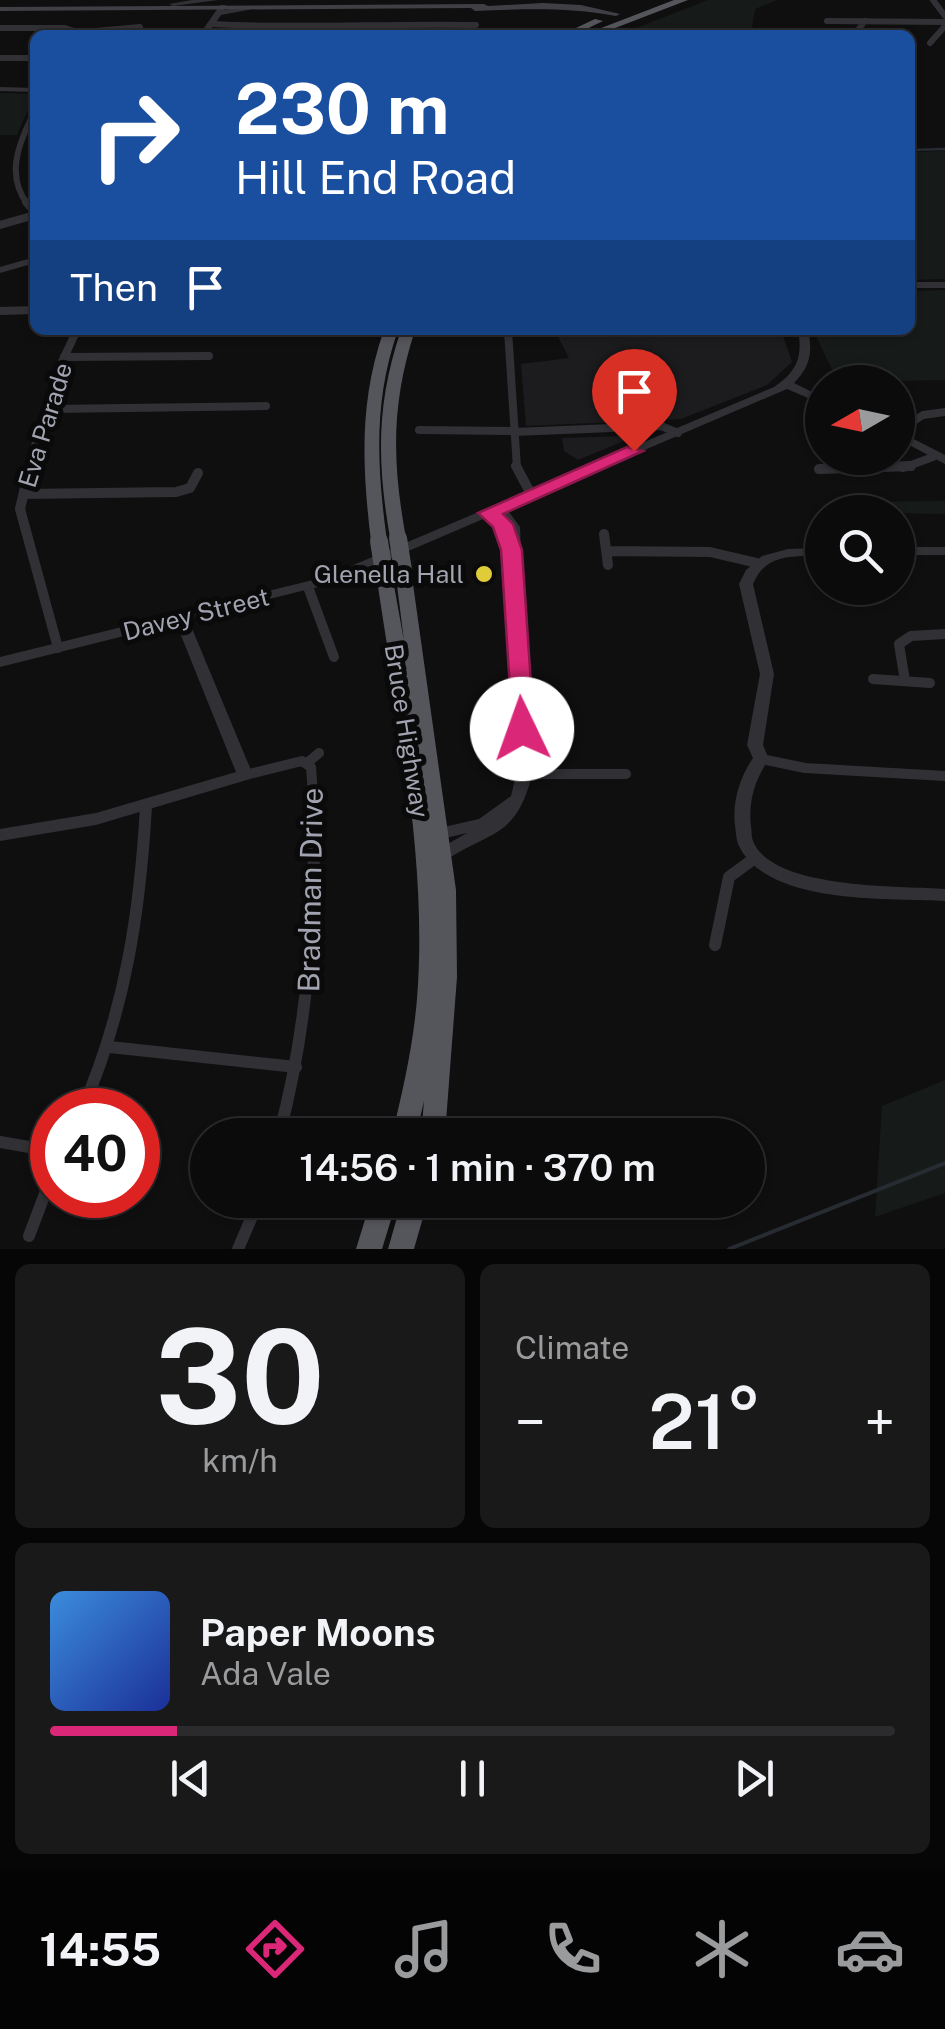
<!DOCTYPE html>
<html lang="en">
<head>
<meta charset="utf-8">
<style>
	:root { --surface:#0b0b0c; --page:#19191a; --text:#f1f3f6; --muted:#9a9b9d; --line:#2b2b2d; --accent:#db2777 }
	body { margin:0; font-family:"Public Sans",sans-serif; background:var(--page); color:var(--text); height:100vh; display:flex; flex-direction:column; font-size:38px; white-space:nowrap }
	* { box-sizing:border-box; margin:0 }
	p { font-size:32px; color:var(--muted) }
	.icon { flex:none; width:55px; height:55px; fill:none; stroke:currentColor; stroke-width:2; stroke-linecap:round; stroke-linejoin:round }
	.map { position:relative; height:1249px; overflow:hidden }
	.drawer { display:flex; flex-direction:column; gap:15px; padding:15px; background:#060607; flex:1 }
	.drawer>* { flex:none }
	.banner { position:absolute; left:30px; top:30px; width:885px; height:305px; border-radius:15px; box-shadow:0 2px 8px #0004,0 0 0 2px var(--line); background:#1a4fa0; color:#fff; overflow:hidden }
	.needle { width:65px; rotate:261deg }
	.controls { position:absolute; left:805px; top:365px; display:grid; gap:20px }
	.controls a { display:grid; place-items:center; width:110px; height:110px; border-radius:50%; background:var(--surface); box-shadow:0 2px 8px #0004,0 0 0 2px var(--line); font-size:50px }
	.speed { position:absolute; left:30px; top:1088px; display:flex; gap:20px; font-size:50px; font-weight:700; text-align:center }
	.speed>* { display:grid; place-content:center; width:130px; height:130px; border-radius:50%; background:var(--surface); box-shadow:0 2px 8px #0004,0 0 0 2px var(--line); line-height:1 }
	.speed .limit { border:15px solid #d22; background:#fff; color:#111 }
	.pin { position:absolute; display:grid; place-items:center; width:85px; height:85px; color:#fff; margin:-102px -42px; border-radius:50% 50% 50% 0; rotate:-45deg; box-shadow:0 0 10px #0007 }
	.pin .icon { rotate:45deg }
	.me { position:absolute; width:110px; margin:-55px; rotate:357deg; stroke-linejoin:round; filter:drop-shadow(0 0 8px #0008) }
	.turn { display:flex; align-items:center; gap:35px; height:210px; padding:0 40px; font-size:45px }
	.turn .icon { width:130px; height:130px; stroke-width:2.5 }
	.turn b { display:block; font-size:70px; line-height:85px }
	.then { display:flex; align-items:center; height:95px; padding:0 40px; background:#0003; gap:20px; font-size:38px }
	.big { font-size:75px; font-weight:600; line-height:1.1 }
	.drawer .tile { flex:1; display:flex; flex-direction:column; justify-content:center; gap:15px; min-width:0; padding:0 35px; border-radius:15px; background:var(--page) }
	.drawer .dial { align-items:center; gap:0 }
	.dial b { font-size:130px; line-height:1 }
	.song { display:flex; align-items:center; gap:30px }
	.cover { width:120px; height:120px; border-radius:15px; background:linear-gradient(135deg,hsl(210 70% 55%),hsl(230 70% 35%)) }
	.played { height:10px; border-radius:5px; background:linear-gradient(90deg,var(--accent) 15%,var(--line) 15%) }
	.keys { display:flex; justify-content:space-around; direction:ltr }
	.heat { display:flex; justify-content:space-between; align-items:center; font-size:55px; direction:ltr }
	.drawer .tiles { flex:1; display:grid; gap:15px; grid-template-columns:1fr 1fr }
	.tile:last-child { grid-column:span 2 }
	.trip { position:absolute; left:190px; top:1118px; width:575px; height:100px; border-radius:50px; background:var(--surface); box-shadow:0 2px 8px #0004,0 0 0 2px var(--line); font-weight:600; line-height:100px; text-align:center }
	.menu { display:flex; height:160px; justify-content:space-around; align-items:center; background:#040405; color:var(--muted) }
	.menu .icon { width:70px; height:70px }
	.menu .on { color:var(--accent) }
	.menu b { font-size:45px; color:var(--text) }
	.map>svg:first-child { display:block }
	.built { fill:#1c1b1d }
	.green { fill:#161a18 }
	.lines { fill:none; stroke-linecap:round; stroke-linejoin:round }
	.stream-far1 { stroke:#272b32; stroke-width:2.5 }
	.stream { stroke:#272b32; stroke-width:4 }
	.minor-far3 { stroke:#313135; stroke-width:6 }
	.minor-far2 { stroke:#313135; stroke-width:8 }
	.minor-far1 { stroke:#313135; stroke-width:10 }
	.minor { stroke:#313135; stroke-width:12 }
	.tertiary { fill:#313135; fill-rule:evenodd }
	.secondary { fill:#3f3f45; fill-rule:evenodd }
	.trunk { fill:#55555c; fill-rule:evenodd }
	.trunk-bridge { stroke:#55555c; stroke-width:18 }
	.route { fill:#db2777; stroke:#8e194d; stroke-width:2.5 }
	.poi-dot { fill:#dfcc38; stroke:#0a0a0b; stroke-width:4 }
	.labels { text-anchor:middle; dominant-baseline:central; stroke-width:10; stroke-linejoin:round; paint-order:stroke }
	.street-label { font-size:25px; fill:#a1a3b0; stroke:#0a0a0b }
	.poi-label { font-size:25px; fill:#a1a3b0; stroke:#0a0a0b; text-anchor:end }
	.near-street-label { font-size:30px; fill:#a1a3b0; stroke:#0a0a0b }
</style>
</head>
<body>
<div class="map">
<svg width="945" height="1249" viewBox="0 0 945 1249">
	<rect width="100%" height="100%" fill="#0f0f10"/>
	<path class="built" d="M592,330H781L792,362L767,385L681,419L526,426L521,364L569,358L558,337Z
		M626,436L631,438L578,460L564,451L562,438Z"/>
	<path class="green" d="M708,0H778L755,9L751,35H618Z
		M0,93L35,94L17,135H0Z
		M945,151V279L910,280V152Z
		M945,290V380L838,382L813,330H910V291Z
		M945,501V514L831,512L828,502Z
		M945,1080V1193L875,1217L882,1106Z"/>
	<g class="lines">
		<path class="stream-far1" d="M910,150L945,149"/>
		<path class="stream" d="M729,1249L945,1163"/>
		<path class="minor-far3" d="M933,0L945,16
			M827,21L945,22
			M213,24C301,29 388,23 476,25
			M0,28H65L87,35
			M84,32L140,27
			M854,35L865,21
			M930,43L945,26
			M0,58H35
			M28,205C4,174 20,142 35,110"/>
		<path class="minor-far2" d="M26,202L35,212
			M0,225L35,215
			M0,311L35,310
			M508,330L517,468
			M64,357L209,356
			M52,409L266,406
			M419,430L514,431
			M898,431L923,415L945,412
			M514,432L661,426L678,433
			M30,468L39,429L52,409L60,366L77,330
			M903,468L933,457"/>
		<path class="minor-far1" d="M30,466L20,509L58,648
			M516,466L531,494
			M819,469L911,466
			M24,494L176,492L190,488L198,473
			M604,534L608,565
			M606,551L710,552L757,563
			M308,587L334,657
			M873,679L930,683
			M905,681L899,644L911,636L945,634
			M761,759L805,768L945,776
			M307,763L319,753
			M524,774H626
			M245,775L302,761L311,767L314,809"/>
		<path class="minor" d="M715,945L729,877L755,858
			M110,1047L296,1067
			M82,1110C125,1011 140,913 146,806
			M279,1135C308,1027 315,918 314,806
			M0,1142L52,1151
			M29,1236L52,1175
			M238,1249L259,1200"/>
		<path class="tertiary" d="M192,0H218L173,6L169,4Z
			M220,5H226L224,10L254,6L258,8L221,15L207,35H199Z
			M0,87L35,88V92L0,91Z
			M35,257V263L0,273V267Z
			M910,282H945V288H910Z
			M798,330H808C813,352 810,367 794,383L822,397V404L787,389L507,509L520,527L531,779C515,836 493,831 449,858L443,860L437,858L435,854L437,850L467,833L441,839L435,837L433,833L435,829L479,819L511,796L515,779L508,527L497,513L334,583L188,619L253,775L250,779L96,825L0,841V829L96,813L236,772L176,623L0,667V657L325,577L774,387C797,372 803,356 798,330Z
			M898,431L945,455V464L898,439Z
			M898,547H945V555H898Z
			M822,548V556C793,556 766,553 753,584L774,674L763,745L769,759C755,779 748,802 751,826C752,831 751,836 753,841C772,890 901,886 945,889V901C888,898 771,905 740,848C736,841 736,832 735,825C732,802 740,777 753,758L747,745L760,674L739,584L746,570L762,556L788,549Z"/>
		<path class="secondary" d="M543,3L581,5L620,14L616,16C568,7 523,9 475,11L471,8L0,11V7L484,4L488,6Z"/>
		<path class="trunk" d="M674,0H688L597,35H583Z
			M595,19L603,21L574,35H561Z
			M384,330H398C373,401 377,468 387,541L379,546L371,541C362,467 359,401 384,330Z
			M401,330H415C391,404 392,462 406,538L398,543L390,538C377,462 376,404 401,330Z
			M404,572L412,577L456,890L457,977L445,1135H421L424,1101L416,1135H392C403,1090 413,1046 417,999C428,860 397,717 377,580L385,575L393,580L404,641L396,577Z
			M371,1200H397L382,1249H356Z
			M402,1200H428L414,1249H388Z"/>
		<path class="trunk-bridge" d="M398,538L404,577
			M379,541L385,580"/>
	</g>
	<path class="route" d="M627,447L643,451L503,514L513,524L522,550L534,729L530,735H513L501,550L493,527L478,513Z"/>
	<circle class="poi-dot" cx="484" cy="574" r="10"/>
	<g class="labels">
		<g class="street-label">
			<text transform="translate(45 425) rotate(-73)">Eva Parade</text>
			<text transform="translate(196 614) rotate(-14)">Davey Street</text>
			<text transform="translate(407 731) rotate(81)">Bruce Highway</text>
		</g>
		<g class="poi-label">
			<text x="464" y="574">Glenella Hall</text>
		</g>
		<g class="near-street-label">
			<text transform="translate(310 890) rotate(-89)">Bradman Drive</text>
		</g>
	</g>
</svg>
<div class="controls">
<a><svg class="needle" viewBox="-14 -14 28 28"><path d="M0-13l5 13h-10z" fill="#e53935"/><path d="M0 13l5-13h-10z" fill="#9a9b9d"/></svg></a>
<a><svg class="icon" aria-label="search" viewBox="0 0 24 24"><circle cx="10" cy="10" r="6"/><path d="M15 15l6 6"/></svg></a>
</div>
<div class="speed"><div class="limit">40</div></div>
<div class="pin" style="left:634px;top:451px;background:#d93025"><svg class="icon" aria-label="arrive" viewBox="0 0 24 24"><path d="M6 21V4h12l-3 4 3 4H6"/></svg></div>
<svg class="me" style="left:522px;top:729px" viewBox="-20 -20 40 40"><circle r="19" fill="#fff"/><path d="M0-13L10 11 0 6-10 11z" fill="#db2777"/></svg>
<div class="trip">14:56 · 1 min · 370 m</div>
<div class="banner">
<div class="turn"><svg class="icon" aria-label="right" viewBox="0 0 24 24"><path d="M7 20v-9h11M14 6l5 5-5 5"/></svg><div><b>230 m</b>Hill End Road</div></div>
<div class="then">Then<svg class="icon" aria-label="arrive" viewBox="0 0 24 24"><path d="M6 21V4h12l-3 4 3 4H6"/></svg></div>
</div>
</div>
<section class="drawer">
<div class="tiles">
<div class="tile dial"><b>30</b><p>km/h</p></div>
<div class="tile"><p>Climate</p>
<div class="heat"><a>−</a><b class="big">21°</b><a>+</a></div>
</div>
<div class="tile">
<div class="song"><i class="cover"></i><div><b>Paper Moons</b><p>Ada Vale</p></div></div>
<div class="played"></div>
<div class="keys"><svg class="icon" aria-label="previous" viewBox="0 0 24 24"><path d="M18 5L8 12l10 7zM5 5v14"/></svg><svg class="icon" aria-label="pause" viewBox="0 0 24 24"><path d="M8 5v14M16 5v14"/></svg><svg class="icon" aria-label="next" viewBox="0 0 24 24"><path d="M6 5l10 7-10 7zM19 5v14"/></svg></div>
</div>
</div>
</section>
<nav class="menu">
<b>14:55</b>
<svg class="icon on" aria-label="directions" viewBox="0 0 24 24"><path d="M12 3l9 9-9 9-9-9zM9 14v-3h6M13 9l2 2-2 2"/></svg>
<svg class="icon" aria-label="music" viewBox="0 0 24 24"><path d="M9 18V5l10-2v13"/><circle cx="6" cy="18" r="3"/><circle cx="16" cy="16" r="3"/></svg>
<svg class="icon" aria-label="phone" viewBox="0 0 24 24"><path d="M5 4h4l2 5-3 2q2 4 5 5l2-3 5 2v4C11 20 4 13 5 4z"/></svg>
<svg class="icon" aria-label="climate" viewBox="0 0 24 24"><path d="M12 3v18M4 7l16 10M4 17L20 7"/></svg>
<svg class="icon" aria-label="car" viewBox="0 0 24 24"><path d="M5 17H2v-5l4-1 3-4h7l3 4 3 1v5h-3M9 17h6M6 11h13"/><circle cx="7" cy="17" r="2"/><circle cx="17" cy="17" r="2"/></svg>
</nav>
</body>
</html>
